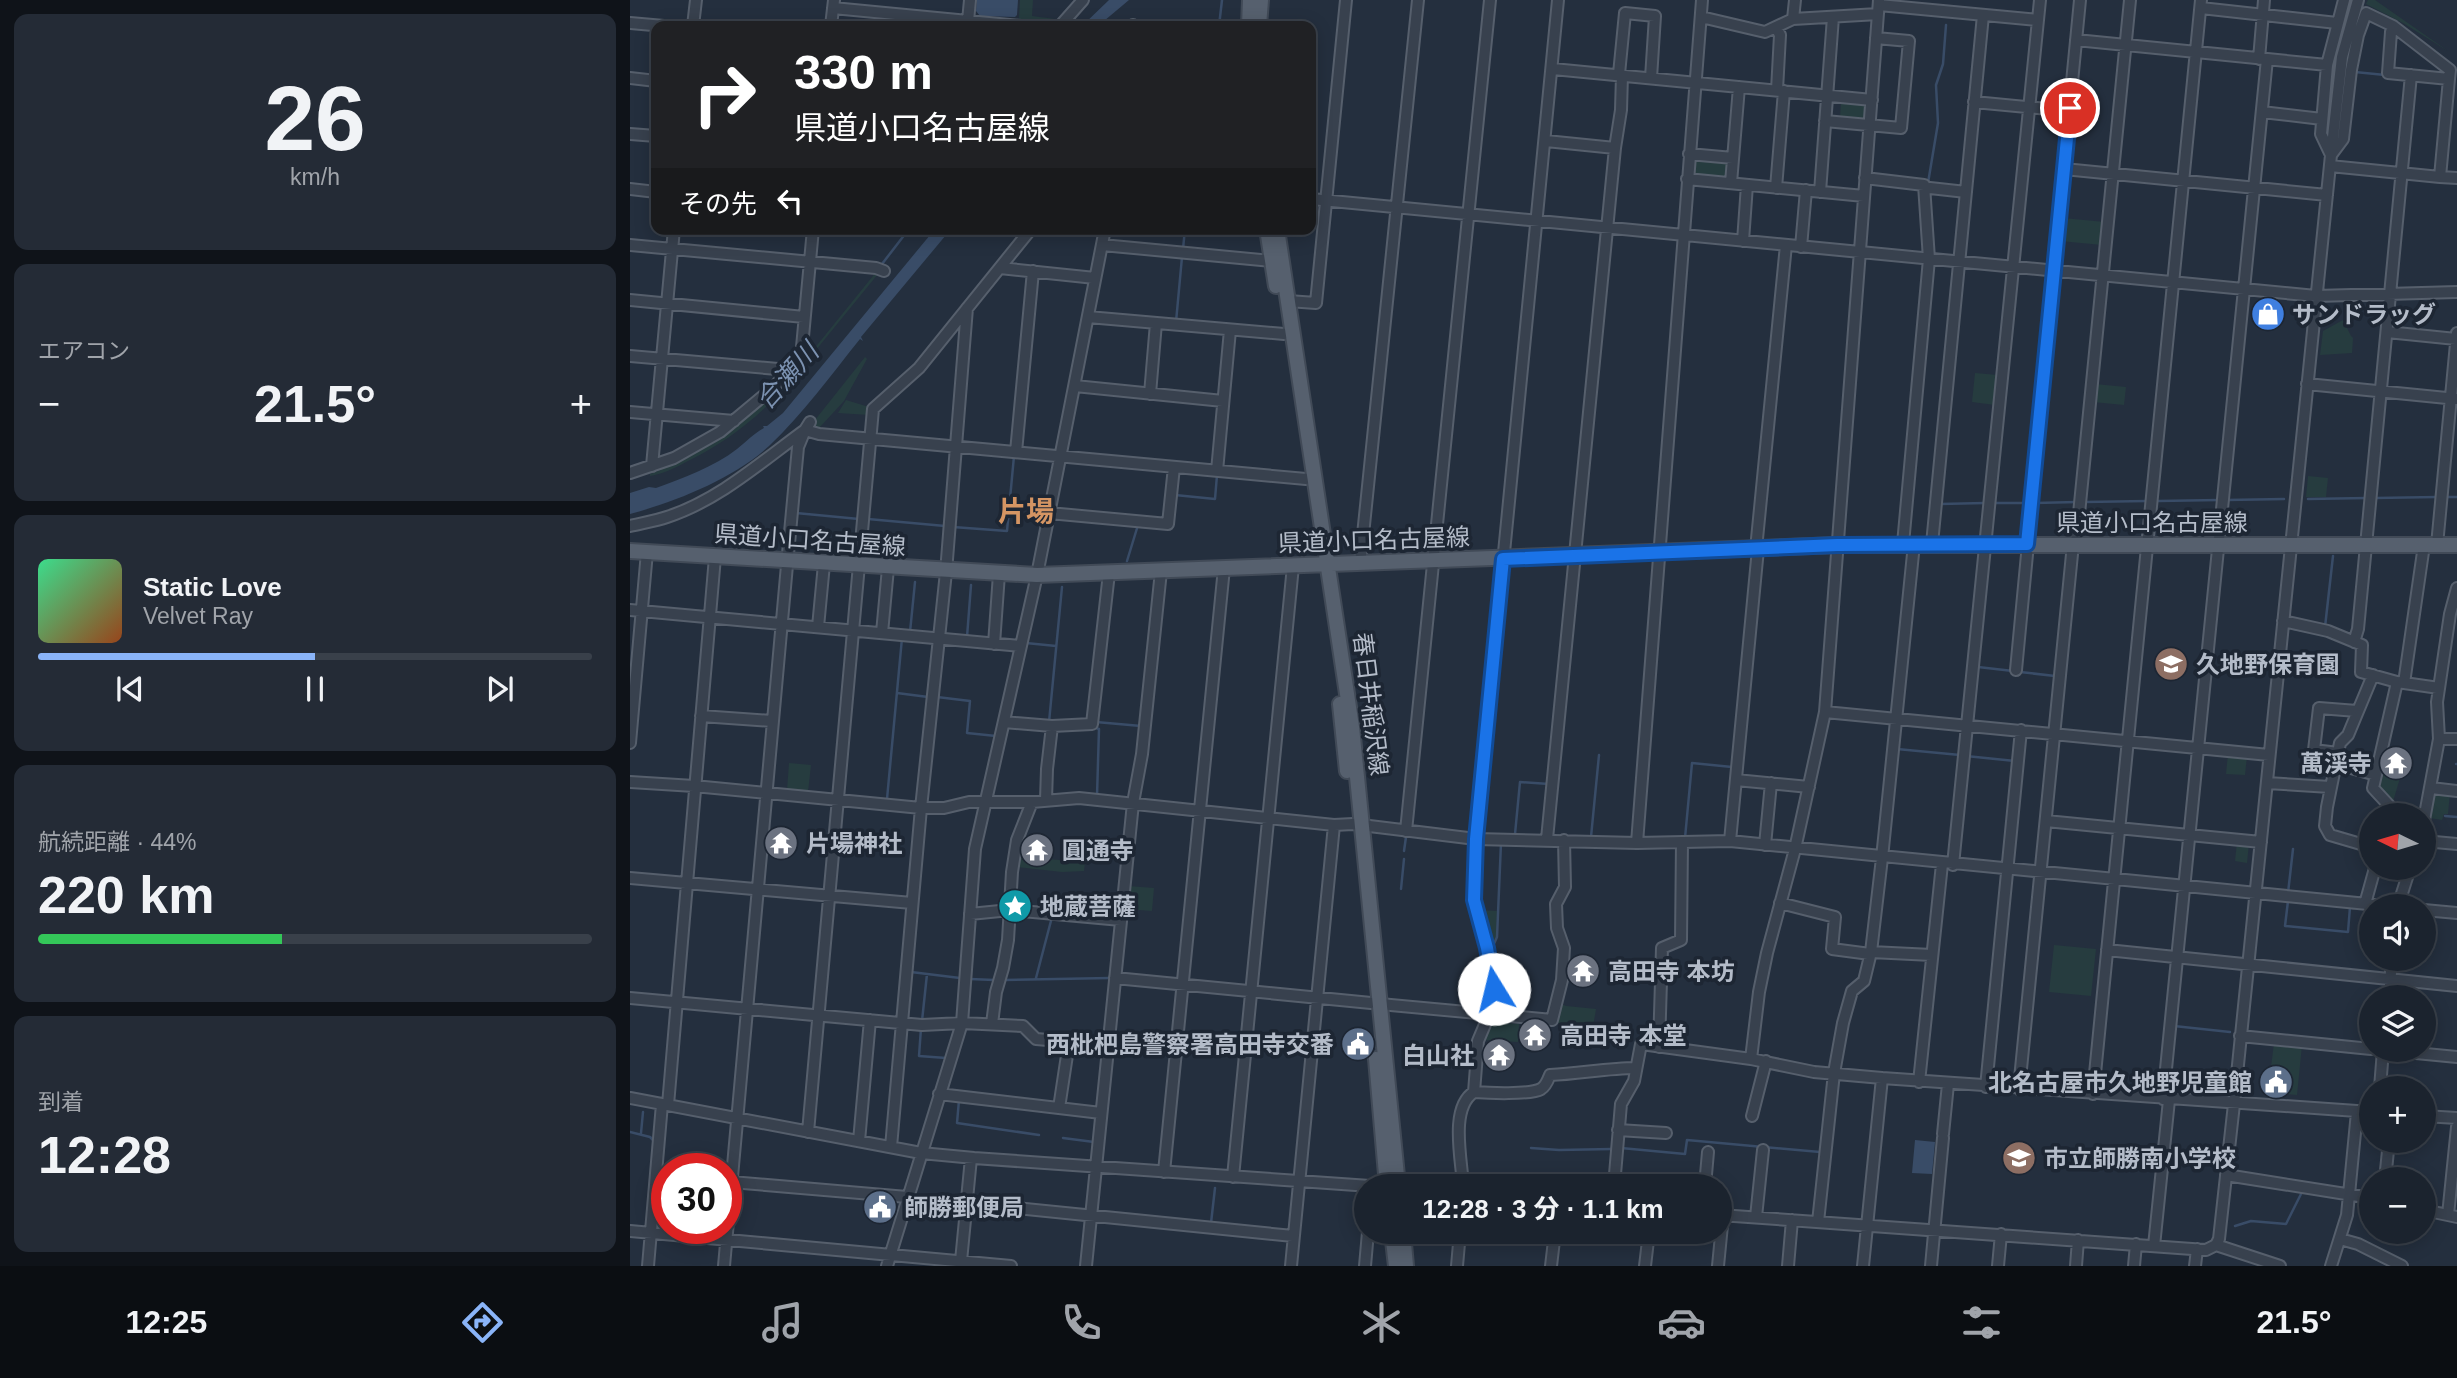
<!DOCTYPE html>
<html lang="ja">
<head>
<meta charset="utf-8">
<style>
	:root { --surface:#1b232e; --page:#242b36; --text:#f1f3f6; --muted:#a0a4aa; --line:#39404a; --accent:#8ab4f8 }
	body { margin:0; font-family:Helvetica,"Noto Sans JP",sans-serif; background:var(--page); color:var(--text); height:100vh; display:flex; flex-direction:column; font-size:26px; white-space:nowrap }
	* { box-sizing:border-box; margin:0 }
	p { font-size:23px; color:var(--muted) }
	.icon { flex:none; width:38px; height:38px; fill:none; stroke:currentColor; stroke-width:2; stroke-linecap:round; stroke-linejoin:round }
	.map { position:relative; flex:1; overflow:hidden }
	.details { display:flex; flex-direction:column; gap:14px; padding:14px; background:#0f1319; width:630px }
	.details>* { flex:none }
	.top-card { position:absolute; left:21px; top:21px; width:665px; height:214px; border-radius:14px; box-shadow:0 4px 18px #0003,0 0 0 2px var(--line); background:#202124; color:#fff; overflow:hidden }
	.needle { width:46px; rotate:275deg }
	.controls { position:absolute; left:1729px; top:803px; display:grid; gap:14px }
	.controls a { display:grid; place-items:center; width:77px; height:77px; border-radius:50%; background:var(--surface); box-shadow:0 4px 18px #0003,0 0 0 2px var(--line); font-size:35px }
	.speed { position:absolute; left:21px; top:1153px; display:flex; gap:14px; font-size:35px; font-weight:700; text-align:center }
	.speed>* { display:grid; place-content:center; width:91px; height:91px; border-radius:50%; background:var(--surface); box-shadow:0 4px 18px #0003,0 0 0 2px var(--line); line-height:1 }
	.speed .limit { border:10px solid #d22; background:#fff; color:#111 }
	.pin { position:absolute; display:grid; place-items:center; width:60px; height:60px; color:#fff; margin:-30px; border:4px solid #fff; border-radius:50%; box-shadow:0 2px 7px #0007 }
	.me { position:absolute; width:77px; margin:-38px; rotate:351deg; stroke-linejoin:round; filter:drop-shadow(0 0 5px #0008) }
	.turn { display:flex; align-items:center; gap:24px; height:147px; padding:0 28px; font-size:32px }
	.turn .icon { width:91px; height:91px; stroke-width:2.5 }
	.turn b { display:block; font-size:49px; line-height:60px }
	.then { display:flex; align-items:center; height:66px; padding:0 28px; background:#0003; gap:14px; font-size:26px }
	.big { font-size:52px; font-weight:700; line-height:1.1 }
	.details .widget { flex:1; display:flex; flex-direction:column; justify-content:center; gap:10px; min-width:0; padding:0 24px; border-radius:14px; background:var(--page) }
	.details .dial { align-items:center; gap:0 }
	.dial b { font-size:91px; line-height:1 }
	.song { display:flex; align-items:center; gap:21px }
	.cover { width:84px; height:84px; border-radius:10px; background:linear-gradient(135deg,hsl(150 70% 55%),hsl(20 70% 35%)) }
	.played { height:7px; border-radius:4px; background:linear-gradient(90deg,var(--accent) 50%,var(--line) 50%) }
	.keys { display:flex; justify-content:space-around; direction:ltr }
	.heat { display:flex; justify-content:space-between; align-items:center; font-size:38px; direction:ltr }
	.charge { height:10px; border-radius:5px; background:linear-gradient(90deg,#34c759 44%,var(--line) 0) }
	.trip { position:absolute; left:724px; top:1174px; width:378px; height:70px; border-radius:35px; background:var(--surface); box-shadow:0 4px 18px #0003,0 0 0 2px var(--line); font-weight:700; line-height:70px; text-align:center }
	.dock { display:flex; height:112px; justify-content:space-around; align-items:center; background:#0b0e12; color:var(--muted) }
	.dock .icon { width:49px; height:49px }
	.dock .on { color:var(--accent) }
	.dock b { font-size:32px; color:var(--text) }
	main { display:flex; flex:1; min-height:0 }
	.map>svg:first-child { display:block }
	.green { fill:#263c3f }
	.water { fill:#394c67 }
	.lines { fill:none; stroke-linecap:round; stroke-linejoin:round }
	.stream { stroke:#394c67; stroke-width:2.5 }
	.minor-casing { stroke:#565f6c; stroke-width:14 }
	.major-casing { stroke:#414a57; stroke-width:18 }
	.minor { stroke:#38414e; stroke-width:10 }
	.major { stroke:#56606e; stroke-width:14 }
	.route-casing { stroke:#114b97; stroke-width:18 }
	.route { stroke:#1a73e8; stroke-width:12 }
	.labels { text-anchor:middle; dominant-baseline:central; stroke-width:7; stroke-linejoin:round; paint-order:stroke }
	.poi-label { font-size:24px; font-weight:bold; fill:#b4bcc9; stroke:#1d2633; text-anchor:start }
	.street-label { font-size:24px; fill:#b4bcc9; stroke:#1d2633 }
	.water-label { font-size:26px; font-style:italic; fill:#7c92b1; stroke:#1d2633 }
	.quarter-label { font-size:28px; font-weight:bold; fill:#d59563; stroke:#1d2633 }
</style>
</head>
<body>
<main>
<section class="details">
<div class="widget dial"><b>26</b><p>km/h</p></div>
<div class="widget"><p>エアコン</p>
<div class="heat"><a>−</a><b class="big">21.5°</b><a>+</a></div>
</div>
<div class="widget">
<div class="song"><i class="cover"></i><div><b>Static Love</b><p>Velvet Ray</p></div></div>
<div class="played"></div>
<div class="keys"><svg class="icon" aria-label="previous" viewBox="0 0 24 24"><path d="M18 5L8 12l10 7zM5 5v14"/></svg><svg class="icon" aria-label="pause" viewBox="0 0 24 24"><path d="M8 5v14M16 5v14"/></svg><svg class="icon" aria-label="next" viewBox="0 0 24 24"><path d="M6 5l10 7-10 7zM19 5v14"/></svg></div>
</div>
<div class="widget"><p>航続距離 · 44%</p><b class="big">220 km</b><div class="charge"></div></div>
<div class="widget"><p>到着</p><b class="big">12:28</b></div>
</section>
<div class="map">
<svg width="1827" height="1266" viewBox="0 0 1827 1266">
	<rect width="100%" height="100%" fill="#242f3e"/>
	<path class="green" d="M390,0H403L402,16L425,19V23L392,21L389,18Z
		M1738,0H1745L1818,51L1773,23L1736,4Z
		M1211,101L1234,103L1237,106L1235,119L1232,121L1210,119Z
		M1065,157L1098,160L1097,179L1064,175L1061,172Z
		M1433,218L1475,222L1472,245L1430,241Z
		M247,271L248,274L168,372L171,365Z
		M1713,320L1721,336L1723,338L1722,353L1690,355L1693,331Z
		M235,357L237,359L214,401L190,427L184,428L181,425Z
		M1345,373L1368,375L1365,405L1342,402Z
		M1465,384L1496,387L1494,405L1463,402Z
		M149,388L153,390C122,422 96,442 56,462C45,468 33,474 20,476V474L31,470L30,466C78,442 109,426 149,388Z
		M216,400L239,407V415L208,413Z
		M1678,476L1698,478L1696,497H1676Z
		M1598,754L1617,756L1615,775L1596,774Z
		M159,763L181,765L178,792L157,790Z
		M1748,772L1770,778L1762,805L1746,787Z
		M1804,792L1820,793L1818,814H1814L1812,820L1799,818Z
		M391,837L394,838L392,860L414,863L417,859L455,862L454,871L432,872L387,867Z
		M1607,842L1619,843L1617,863L1605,861Z
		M498,886L524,888L522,911L496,909Z
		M849,910L867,911L866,937L862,946H859Z
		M1424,945L1466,949L1461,996L1419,992Z
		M930,1003L936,1006L966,1009L963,1027L959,1026L957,1032L927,1023L925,1019Z
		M861,1022L889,1024L888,1042L853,1040Z
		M1644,1043L1672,1045L1667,1095L1656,1094L1658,1069L1641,1067Z"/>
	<path class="water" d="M347,0H388L387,15L385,17L350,16L346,11Z
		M479,0H499L468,26H452Z
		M305,229H321L231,337L233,341L230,339C201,375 173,414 139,446C105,478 45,502 0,514V493L19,487L26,488C53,478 84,467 107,449C117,441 123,434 134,428L133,426H137L153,413Z
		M1285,1140L1305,1142L1302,1174L1282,1173Z"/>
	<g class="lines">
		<path class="stream" d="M589,26L592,0
			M1725,72L1755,75
			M1298,183L1308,123L1306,85L1313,64L1316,25
			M553,249L555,229
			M252,264L279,229
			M546,322L552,257
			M545,495L585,499L587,475
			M1816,497H1827
			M1745,498L1807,497
			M1678,499L1737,498
			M1597,500L1654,499
			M1528,501L1589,500
			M1455,502L1517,501
			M1365,503H1397
			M1405,503L1447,502
			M1310,504L1355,503
			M166,513L229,519
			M238,519L315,526
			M323,527L377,531L384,456
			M497,561L508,525
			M1695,627L1703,556
			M1664,629L1675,631
			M280,632L285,582
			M339,637H337L341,585
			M396,643L426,646
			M1348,667L1383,671
			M1390,672L1425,676
			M267,693L298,697
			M307,697L340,701L337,733L366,736
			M419,722L432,587
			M466,722L511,726
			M466,728L469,729L467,796
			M1267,749L1330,755
			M1336,756L1385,761
			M1826,764H1827
			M257,799L272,638
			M1815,816L1827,817
			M885,834L890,782L919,784
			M961,837L969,755
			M1055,838L1062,763L1102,767
			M774,851L776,837
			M771,889L774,859
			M1658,893L1663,849
			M1658,901L1655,926L1718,932L1720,907L1723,908
			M863,946L867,937L871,843
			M281,972L330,978
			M406,978L422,917
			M340,979L364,980
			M374,980L480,978
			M292,1021L297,974
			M1544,1026L1600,1032
			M291,1028L289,1056L316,1058
			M329,1100L327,1123L409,1135
			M0,1132L20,1137L24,1141
			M11,1133L13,1112
			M433,1138L464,1142
			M901,1148L929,1150L982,1149
			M991,1148L1055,1154L1057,1140L1190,1152
			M581,1223L585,1188
			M1605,1226L1621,1221L1656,1224L1673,1190"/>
		<g class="minor-casing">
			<path id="minor" d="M1714,0L1697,65L1691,134L1701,155L1713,139L1721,70L1728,35L1736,13L1763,26L1820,70L1819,79
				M1249,5L1408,20
				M203,8L391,26
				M1571,8L1707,23
				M1071,17L1135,32L1163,19L1248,14
				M1163,19L1165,0
				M338,21L340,0
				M0,23L34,26
				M63,26L66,0
				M201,26L204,0
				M430,26L453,0
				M503,26V25
				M1763,26L1761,32L1758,73L1819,79L1810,177L1827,178
				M1146,27L1150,35L1147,90
				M1446,40L1697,65
				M1629,59L1634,0
				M923,69L1242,100
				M989,74L995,13L1025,16L1021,78
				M0,78L26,81
				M1344,102L1439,111
				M1632,112L1692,119
				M1195,121L1271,128L1279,41L1246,38
				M0,134L26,136
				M916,141L985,148L917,839
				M985,148L991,110L992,75
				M1059,154L1103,158
				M1700,166L1810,177
				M1434,169L1697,195
				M1235,178L1294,185L1299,259L1273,544
				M1057,179L1234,196
				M1101,183L1109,87
				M1146,188L1154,91
				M1300,188L1336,192
				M0,189L26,192
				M1190,192L1203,17
				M681,199L1686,296L1827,292
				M1113,241L1117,185
				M0,245L246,268L254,271
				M472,245L642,261
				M1171,247L1176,190
				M370,268L465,278
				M0,300L174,317
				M658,301L686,303L716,0
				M458,317L654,334
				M1757,332L1826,339
				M0,356L159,370
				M1677,384L1827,399
				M445,386L593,401
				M520,394L526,323
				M0,412L104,421
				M386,452L403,271
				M22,466L44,229
				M587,471L600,330
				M0,473L44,458L90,432L144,387L171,358L183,229
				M419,513L538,524L544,467
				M0,526C12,523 25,521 37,517C89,500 131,462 175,430L180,422
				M1302,544L1353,15
				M1397,544L1450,0
				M1446,544L1500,0
				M1807,545L1827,333
				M1126,549L1156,245
				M730,564L788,0
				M0,610L390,646
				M1653,621L1698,631L1732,645L1731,672L1767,682L1809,688
				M188,627L194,564
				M252,633L258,568
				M1724,642L1728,629L1781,75
				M364,644L369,574
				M1386,670L1398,544
				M1774,683L1794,545
				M1195,712L1639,755
				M71,716L142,721
				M374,722L422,726L462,724L479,573
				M1809,739H1827
				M0,743L17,552
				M1708,753L1684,750L1689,708L1727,711
				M1707,764L1746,775
				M1106,780L1179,787
				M0,782L64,786L291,808H314L339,802H402L449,798L704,825L723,824L846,839L1007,843L1100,841L1758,906
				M1637,783L1700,787
				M1801,788L1827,791
				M416,800L417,769L422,726
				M1767,814L1771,810L1792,816
				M1766,816L1767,814L1743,788L1767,682
				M1794,820L1809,739L1807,702L1820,614L1827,588
				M1416,821L1631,842
				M776,831L860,0
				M1100,841L1128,549
				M1794,841L1827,844
				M1007,843L1072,0
				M1135,845L1141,783
				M1741,847L1700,835L1695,826L1697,807L1710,743L1718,735L1743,675
				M1323,865L1410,0
				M0,878L282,903
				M1150,903L1205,917L1202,949L1240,954
				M1735,904L1745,868
				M1768,906L1780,868
				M1794,910L1827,913
				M340,914L380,910L491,920
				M1477,950L1827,986
				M1241,952L1302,955
				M485,978L741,1003
				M0,998L292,1025L332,1023L393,1026L406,1039L478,1045
				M1759,998L1762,959
				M750,1004L922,1020L932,980L934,948L927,928L926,904L935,887L934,840
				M862,1015L864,989L857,948L844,900L846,839L928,0
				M362,1024L366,992L373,968L378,940L382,872L387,840L402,802
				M1610,1036L1741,1049
				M1029,1047L1032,948L1051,940L1052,842
				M1755,1050L1827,1057
				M1121,1059L1129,992L1137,953L1165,849L1195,712L1249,0
				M1289,1082L1312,864
				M1356,1087L1391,730
				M1750,1088L1753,1050
				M1389,1089L1443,544
				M844,1092C857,1093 900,1095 911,1089C916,1086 918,1080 920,1075C949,1074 977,1068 1006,1068
				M309,1094L471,1113
				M1463,1094L1571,0
				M0,1098L291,1153L344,1158L740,1186
				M1533,1099L1637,59
				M38,1105L85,557
				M429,1108L439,1042
				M1122,1116L1136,1061
				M1794,1116L1827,1118
				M988,1130L1036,1133
				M178,1132L243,409L289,368L401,229
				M1313,1134L1318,1084
				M229,1141L240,1020
				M261,1147L291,808L316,572L337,308
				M534,1172L594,568
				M1596,1175L1741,1198
				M603,1177L663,566
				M1755,1180L1759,1141
				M101,1182L277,1197
				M833,1186C832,1161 819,1108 844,1092L848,1041L859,1015
				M984,1186L991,1104L1004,1081L1011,1044L1121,1059L1184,1072L1252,1078L1741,1112
				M1075,1186L1078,1152
				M337,1203L663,1236
				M1794,1210L1827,1217
				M1090,1215L1576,1250L1586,1245L1589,1239L1604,1104L1701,155L1712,57L1728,0
				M1818,1215L1827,1127
				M1126,1217L1133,1150
				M1188,1222L1204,1073L1213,1023L1222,991L1234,981L1241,952L1252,858L1284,544
				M0,1231L381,1266
				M1710,1239L1728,1244L1772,1266
				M1586,1245L1650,1266
				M1524,1246L1539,1100
				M331,1261L341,1158
				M18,1266L32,1104
				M94,1266L158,554L168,447L175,430L189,434L676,479
				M257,1266L332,1023L345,849L407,575L475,229
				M456,1266L503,803L512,754L531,571
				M661,1266L704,825
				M735,1266L738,1232
				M827,1266L830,1232
				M921,1266L925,1232
				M1015,1266L1019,1232
				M1088,1266L1093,1215
				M1158,1266L1162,1220
				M1233,1266L1252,1078
				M1301,1266L1313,1138
				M1368,1266L1371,1234
				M1446,1266L1448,1240
				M1504,1266L1506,1244
				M1565,1266L1567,1249
				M1701,1266L1717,1215L1727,1112"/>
		</g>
		<g class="major-casing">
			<path id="major" d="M619,26L620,0
				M629,26L631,0
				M637,229L646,286
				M647,229L722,727L768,1186
				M0,551L407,575L1207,545H1827
				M710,704L717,771
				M746,1059L757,1186
				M762,1232L766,1266
				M773,1232L776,1266"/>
		</g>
		<use href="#minor" class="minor"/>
		<use href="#major" class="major"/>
	</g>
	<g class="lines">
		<g class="route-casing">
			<path id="route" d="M864,989L857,948L844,900L846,839L873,559L1207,545L1397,544L1440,108"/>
		</g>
		<use href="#route" class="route"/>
	</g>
	<defs>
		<g id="shop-disc" transform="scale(1.75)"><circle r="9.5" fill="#3f7fe0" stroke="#1d2633"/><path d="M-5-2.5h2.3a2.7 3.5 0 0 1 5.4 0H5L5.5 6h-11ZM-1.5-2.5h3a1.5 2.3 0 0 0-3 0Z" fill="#fff"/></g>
		<g id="school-disc" transform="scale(1.75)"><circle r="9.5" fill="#8d6e63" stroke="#1d2633"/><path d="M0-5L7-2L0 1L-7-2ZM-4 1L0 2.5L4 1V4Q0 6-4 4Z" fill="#fff"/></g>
		<g id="temple-disc" transform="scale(1.75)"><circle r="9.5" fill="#6b7280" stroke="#1d2633"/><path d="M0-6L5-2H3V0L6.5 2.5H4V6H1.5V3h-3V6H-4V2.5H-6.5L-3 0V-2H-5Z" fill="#fff"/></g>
		<g id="sight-disc" transform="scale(1.75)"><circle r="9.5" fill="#0f9aa8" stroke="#1d2633"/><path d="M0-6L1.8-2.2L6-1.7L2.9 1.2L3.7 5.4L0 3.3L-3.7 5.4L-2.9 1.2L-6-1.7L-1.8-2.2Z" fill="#fff"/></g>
		<g id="civic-disc" transform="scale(1.75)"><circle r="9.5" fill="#5c6f8a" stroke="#1d2633"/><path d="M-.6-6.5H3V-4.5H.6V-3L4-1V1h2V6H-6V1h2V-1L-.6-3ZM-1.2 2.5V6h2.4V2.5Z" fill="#fff"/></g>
	</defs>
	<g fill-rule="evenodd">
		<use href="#shop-disc" x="1638" y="314"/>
		<use href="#school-disc" x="1541" y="664"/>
		<use href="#temple-disc" x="1766" y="763"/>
		<use href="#temple-disc" x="151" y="843"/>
		<use href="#temple-disc" x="407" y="850"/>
		<use href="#sight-disc" x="385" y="906"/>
		<use href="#temple-disc" x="953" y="971"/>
		<use href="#temple-disc" x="905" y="1035"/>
		<use href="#civic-disc" x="728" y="1044"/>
		<use href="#temple-disc" x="869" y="1055"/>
		<use href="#civic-disc" x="1646" y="1082"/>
		<use href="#school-disc" x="1389" y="1158"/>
		<use href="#civic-disc" x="250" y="1207"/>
	</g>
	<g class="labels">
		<g class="poi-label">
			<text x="1662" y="314">サンドラッグ</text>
			<text x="1566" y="664">久地野保育園</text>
			<text x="1742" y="763" text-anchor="end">萬渓寺</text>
			<text x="176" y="843">片場神社</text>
			<text x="432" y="850">圓通寺</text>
			<text x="410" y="906">地蔵菩薩</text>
			<text x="978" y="971">高田寺 本坊</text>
			<text x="930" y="1035">高田寺 本堂</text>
			<text x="704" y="1044" text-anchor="end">西枇杷島警察署高田寺交番</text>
			<text x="844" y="1055" text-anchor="end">白山社</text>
			<text x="1622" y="1082" text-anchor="end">北名古屋市久地野児童館</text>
			<text x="1414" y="1158">市立師勝南小学校</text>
			<text x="274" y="1207">師勝郵便局</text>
		</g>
		<g class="street-label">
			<text x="1522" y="522">県道小口名古屋線</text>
			<text transform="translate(180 540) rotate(4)">県道小口名古屋線</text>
			<text transform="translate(744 540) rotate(-2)">県道小口名古屋線</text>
			<text transform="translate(741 704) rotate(83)">春日井稲沢線</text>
		</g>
		<g class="water-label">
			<text transform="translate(157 376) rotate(-48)">合瀬川</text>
		</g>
		<g class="quarter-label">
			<text x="396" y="511">片場</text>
		</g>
	</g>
</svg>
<div class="controls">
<a><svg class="needle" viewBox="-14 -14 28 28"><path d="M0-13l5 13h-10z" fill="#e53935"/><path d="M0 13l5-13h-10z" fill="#a0a4aa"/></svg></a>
<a><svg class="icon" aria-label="sound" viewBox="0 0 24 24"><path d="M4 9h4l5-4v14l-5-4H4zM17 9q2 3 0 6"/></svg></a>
<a><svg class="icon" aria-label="layers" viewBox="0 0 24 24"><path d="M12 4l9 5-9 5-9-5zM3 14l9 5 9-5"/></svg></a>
<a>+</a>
<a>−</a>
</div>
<div class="speed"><div class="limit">30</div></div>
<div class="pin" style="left:1440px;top:108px;background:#d93025"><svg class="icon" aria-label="arrive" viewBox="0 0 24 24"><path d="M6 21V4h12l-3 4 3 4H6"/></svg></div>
<svg class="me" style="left:864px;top:989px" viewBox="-20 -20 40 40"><circle r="19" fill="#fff"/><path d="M0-13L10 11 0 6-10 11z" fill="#1a73e8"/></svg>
<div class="trip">12:28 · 3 分 · 1.1 km</div>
<div class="top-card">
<div class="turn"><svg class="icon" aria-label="right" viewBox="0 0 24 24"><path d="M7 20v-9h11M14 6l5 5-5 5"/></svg><div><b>330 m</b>県道小口名古屋線</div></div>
<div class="then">その先<svg class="icon" aria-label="left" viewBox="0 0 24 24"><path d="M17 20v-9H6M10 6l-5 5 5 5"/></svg></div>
</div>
</div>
</main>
<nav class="dock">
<b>12:25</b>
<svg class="icon on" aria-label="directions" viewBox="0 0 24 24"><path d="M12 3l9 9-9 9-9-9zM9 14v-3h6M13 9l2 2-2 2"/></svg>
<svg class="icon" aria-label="music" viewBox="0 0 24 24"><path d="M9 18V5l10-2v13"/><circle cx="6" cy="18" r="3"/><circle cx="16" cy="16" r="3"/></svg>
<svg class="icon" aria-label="phone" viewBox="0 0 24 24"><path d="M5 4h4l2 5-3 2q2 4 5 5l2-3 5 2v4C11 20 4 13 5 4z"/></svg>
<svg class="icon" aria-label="climate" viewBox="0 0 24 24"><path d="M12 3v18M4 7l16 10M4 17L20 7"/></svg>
<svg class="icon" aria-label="car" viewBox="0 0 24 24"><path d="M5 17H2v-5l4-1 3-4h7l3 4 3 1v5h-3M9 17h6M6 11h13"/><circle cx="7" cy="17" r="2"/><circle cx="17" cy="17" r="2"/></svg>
<svg class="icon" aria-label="filters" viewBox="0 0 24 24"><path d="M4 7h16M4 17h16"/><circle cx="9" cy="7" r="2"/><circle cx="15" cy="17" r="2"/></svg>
<b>21.5°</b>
</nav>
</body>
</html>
